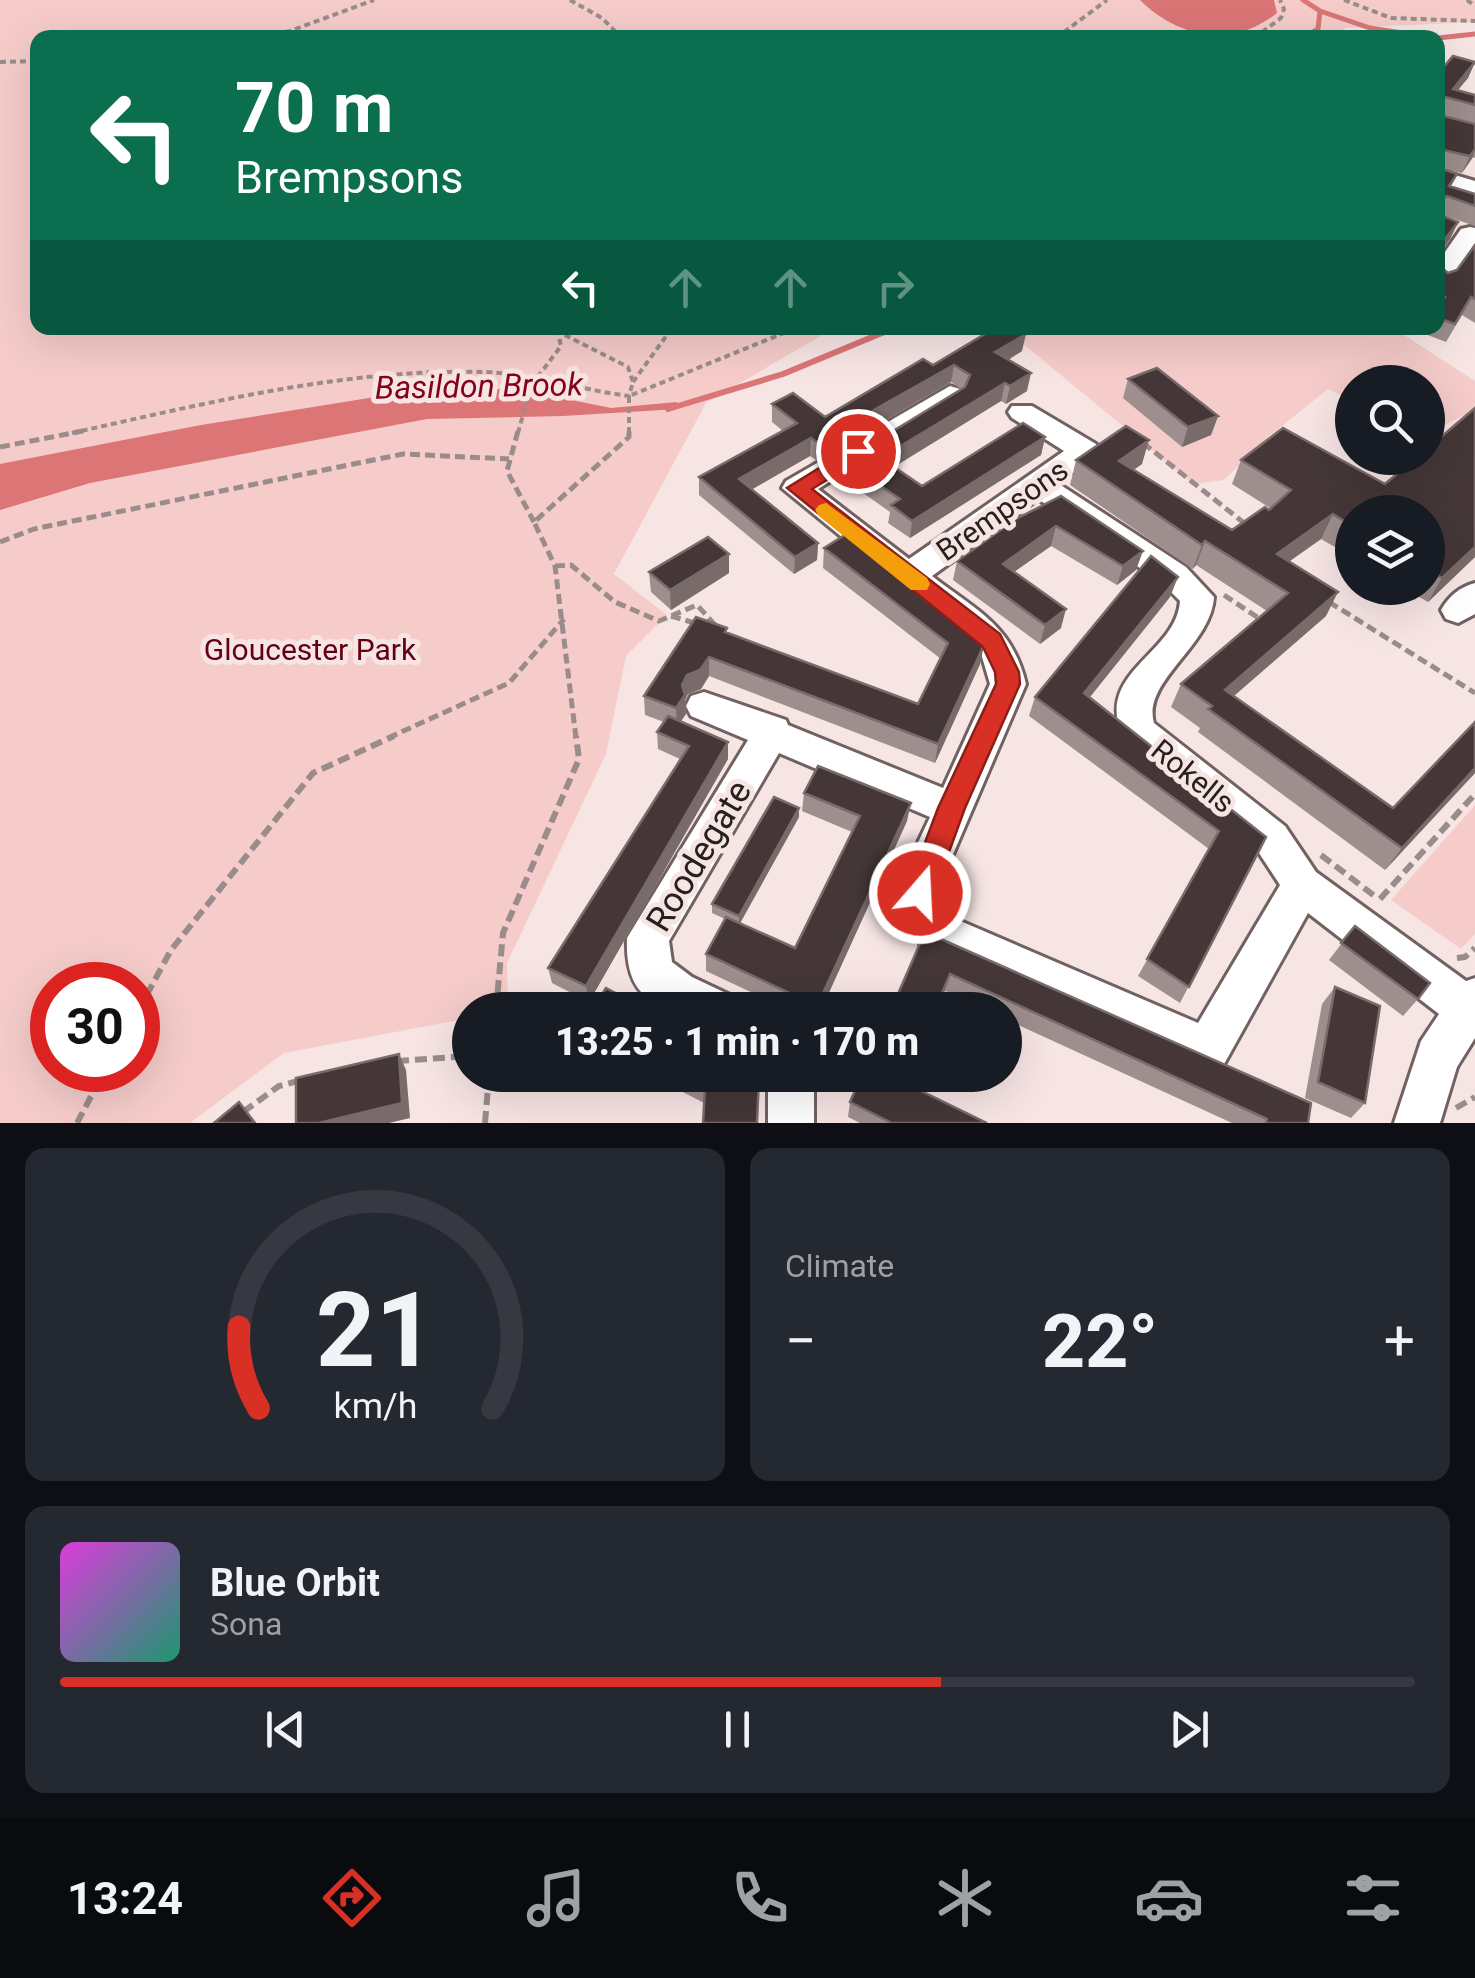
<!DOCTYPE html>
<html lang="en">
<head>
<meta charset="utf-8">
<style>
	:root { --surface:#171b24; --page:#242831; --text:#f1f3f6; --muted:#9ea1a6; --line:#363941; --accent:#d93025 }
	body { margin:0; font-family:Roboto,sans-serif; background:var(--page); color:var(--text); height:100vh; display:flex; flex-direction:column; font-size:38px; white-space:nowrap }
	* { box-sizing:border-box; margin:0 }
	p { font-size:32px; color:var(--muted) }
	.icon { flex:none; width:55px; height:55px; fill:none; stroke:currentColor; stroke-width:2; stroke-linecap:round; stroke-linejoin:round }
	.map { position:relative; height:1123px; overflow:hidden }
	.side { display:flex; flex-direction:column; gap:25px; padding:25px; background:#0d0f14; flex:1 }
	.side>* { flex:none }
	.hud { position:absolute; left:30px; top:30px; width:1415px; height:305px; border-radius:20px; box-shadow:0 10px 40px #0002; background:#0b6e4f; color:#fff; overflow:hidden }
	.fabs { position:absolute; left:1335px; top:365px; display:grid; gap:20px }
	.fabs a { display:grid; place-items:center; width:110px; height:110px; border-radius:50%; background:var(--surface); box-shadow:0 10px 40px #0002; font-size:50px }
	.speed { position:absolute; left:30px; top:962px; display:flex; gap:20px; font-size:50px; font-weight:700; text-align:center }
	.speed>* { display:grid; place-content:center; width:130px; height:130px; border-radius:50%; background:var(--surface); box-shadow:0 10px 40px #0002; line-height:1 }
	.speed .limit { border:15px solid #d22; background:#fff; color:#111 }
	.pin { position:absolute; display:grid; place-items:center; width:85px; height:85px; color:#fff; margin:-42px; border:5px solid #fff; border-radius:50%; box-shadow:0 2px 10px #0007 }
	.me { position:absolute; width:110px; margin:-55px; rotate:19deg; stroke-linejoin:round; filter:drop-shadow(0 0 8px #0008) }
	.turn { display:flex; align-items:center; gap:35px; height:210px; padding:0 40px; font-size:45px }
	.turn .icon { width:130px; height:130px; stroke-width:2.5 }
	.turn b { display:block; font-size:70px; line-height:85px }
	.lanes { display:flex; align-items:center; height:95px; padding:0 40px; background:#0003; justify-content:center; gap:50px; direction:ltr }
	.lanes .off { opacity:.35 }
	.big { font-size:75px; font-weight:800; line-height:1.1 }
	.side .widget { flex:1; display:flex; flex-direction:column; justify-content:center; gap:15px; min-width:0; padding:0 35px; border-radius:20px; background:var(--page) }
	.side .dial { align-items:center; gap:0 }
	.dial svg { height:260px; overflow:visible; fill:none; stroke:var(--line); stroke-width:7; stroke-linecap:round; text-anchor:middle }
	.dial text { fill:var(--text); stroke:none }
	.song { display:flex; align-items:center; gap:30px }
	.cover { width:120px; height:120px; border-radius:15px; background:linear-gradient(135deg,hsl(300 70% 55%),hsl(160 70% 35%)) }
	.played { height:10px; border-radius:5px; background:linear-gradient(90deg,var(--accent) 65%,var(--line) 65%) }
	.keys { display:flex; justify-content:space-around; direction:ltr }
	.heat { display:flex; justify-content:space-between; align-items:center; font-size:55px; direction:ltr }
	.side .tiles { flex:1; display:grid; gap:25px; grid-template-columns:1fr 1fr }
	.widget:last-child { grid-column:span 2 }
	.trip { position:absolute; left:452px; top:992px; width:570px; height:100px; border-radius:50px; background:var(--surface); box-shadow:0 10px 40px #0002; font-weight:800; line-height:100px; text-align:center }
	.menu { display:flex; height:160px; justify-content:space-around; align-items:center; background:#090b0e; color:var(--muted) }
	.menu .icon { width:70px; height:70px }
	.menu .selected { color:var(--accent) }
	.menu b { font-size:45px; color:var(--text) }
	.map>svg:first-child { display:block }
	.green { fill:#f5ccca; fill-rule:evenodd }
	.water { fill:#db7576 }
	.lines { fill:none; stroke-linecap:round; stroke-linejoin:round }
	.stream-far1 { stroke:#db7576; stroke-width:5 }
	.stream { stroke:#db7576; stroke-width:6 }
	.minor-casing { stroke:#716261; stroke-width:6 }
	.path-far2 { stroke:#998c8b; stroke-width:4; stroke-dasharray:6 4; stroke-linecap:butt }
	.path-far1 { stroke:#998c8b; stroke-width:5; stroke-dasharray:10 5; stroke-linecap:butt }
	.path { stroke:#998c8b; stroke-width:6; stroke-dasharray:12 6; stroke-linecap:butt }
	.minor { fill:#fff; fill-rule:evenodd }
	.wall { fill:#9e8e8e }
	.shaded-wall { fill:#7a6b6b }
	.building { fill:#453737; stroke:#7a6b6b; stroke-width:2.5 }
	.route { fill:#d93025; stroke:#8d1f18; stroke-width:2.5 }
	.slow { fill:#f59e0b }
	.labels { text-anchor:middle; dominant-baseline:central; stroke-width:10; stroke-linejoin:round; paint-order:stroke }
	.street-label { font-size:30px; fill:#26201f; stroke:#f7e5e4 }
	.park-label { font-size:30px; fill:#620113; stroke:#f7e5e4 }
	.water-label { font-size:32px; font-style:italic; fill:#86011e; stroke:#f7e5e4 }
	.near-street-label { font-size:35px; fill:#26201f; stroke:#f7e5e4 }
</style>
</head>
<body>
<div class="map">
<svg width="1475" height="1123" viewBox="0 0 1475 1123">
	<rect width="100%" height="100%" fill="#f7e5e4"/>
	<path class="green" d="M0,0H1475V22L1346,28L1329,38H38V328H834L706,403L614,574L667,615L626,656L606,754L507,963L508,1010H470V1018L284,1053L190,1123H0ZM52,985H138V1070H52Z
		M1004,328H1393L1475,381V419L1466,414L1431,432L1428,430V382H1352V401L1328,389L1268,437L1224,480L1193,484Z
		M1475,805V934L1461,949L1391,900Z"/>
	<path class="water" d="M1140,0H1274L1277,13C1233,49 1178,38 1140,0Z
		M431,388L517,389L611,408L677,402L678,409L563,416L427,419L90,483L0,510V464L201,425Z"/>
	<g class="lines">
		<path class="stream-far1" d="M1303,0L1320,11L1318,29L1303,38
			M1320,11L1370,28L1434,38
			M1438,38L1475,34"/>
		<path class="stream" d="M668,409L783,374L894,328"/>
		<g class="minor-casing">
			<path id="minor" d="M1438,170L1475,181V195L1438,184Z
				M1470,227L1475,228V244L1447,284L1438,286V262L1461,229Z
				M950,386L960,389L964,395L960,401L818,489L909,559L1064,451L1012,418L1008,412L1012,406H1032L1096,444L1100,451L1059,484L1186,567L1214,597C1211,646 1142,681 1154,723L1285,826L1316,872L1466,981L1475,978V1038L1457,1067L1440,1123H1394L1421,1041L1439,1014L1308,913L1223,1066L1207,1072L921,945C888,895 908,865 930,817L779,753L669,941L672,962L692,977L730,995L736,1010C678,1010 624,1017 627,938L748,740L691,716L686,706L691,696L704,692L786,720L788,725L943,788L990,684L980,650L782,488L786,481ZM1038,499L1162,583L1180,601C1176,656 1090,672 1125,742L1257,850L1280,885L1198,1023L951,917L943,900L948,866L1026,684C1012,625 977,611 932,576Z
				M1475,583V614L1458,623L1446,619L1441,610C1449,596 1460,587 1475,583Z
				M768,1075H814V1123H768Z"/>
		</g>
		<path class="path-far2" d="M570,0L602,18L622,38
			M1344,0L1391,18L1475,21
			M1467,0L1475,6
			M256,38L290,31L374,0
			M1056,38L1107,0
			M1254,38L1281,18L1284,9L1280,0
			M0,62L38,61
			M633,382L672,328
			M72,433C207,403 347,368 486,372C534,374 581,390 629,396L633,382L628,367L561,333
			M518,433L531,386L561,346L557,328
			M629,433V396L796,328"/>
		<path class="path-far1" d="M518,431L507,471L534,522
			M1143,443L1248,526
			M0,447L83,431
			M0,542L34,529L403,454L509,459
			M555,566L571,565L615,602L659,621L697,605L715,625
			M1224,595L1260,619
			M1329,602L1475,693
			M671,616L698,624
			M388,738L509,683L564,619
			M576,738L555,566L534,522L629,437V431"/>
		<path class="path" d="M1321,855L1376,897
			M1380,899L1475,794
			M1457,958L1465,957L1475,948
			M496,1010L503,933L579,759L576,736
			M138,1011L171,950L313,773L394,736
			M397,1061L470,1056
			M1456,1108L1475,1097
			M243,1112L279,1086L298,1081
			M77,1123L105,1070
			M485,1123L489,1075"/>
		<use href="#minor" class="minor"/>
	</g>
	<path class="wall" d="M1475,62L1468,78L1458,90L1475,95V123L1444,115V116L1475,124V158L1473,157L1462,173L1443,169L1457,174L1451,187L1475,194V226L1443,215L1458,222L1450,239L1443,249V269L1448,273L1457,270L1475,245V323L1462,315L1446,342L1425,334L1428,328H1438V74Z
		M1022,351L1008,360L1027,391L1006,404L1001,401L894,467L922,486L1045,437L1041,455L910,538L888,523L890,512L842,478L844,461L961,389L951,382L816,460L810,456L751,489L818,543L817,560L794,574L699,495V477L783,431L772,422V404L825,417L933,365Z
		M1128,379L1218,416L1211,435L1182,447L1123,398Z
		M1475,408V557L1428,602L1403,588H1428V512H1352V557L1321,539L1289,561L1326,616L1234,696L1393,808L1475,773L1385,870L1198,732L1200,728L1171,707L1181,684L1267,611L1196,565L1193,569L1070,485L1076,460L1142,464L1133,470L1232,530L1270,508L1232,484L1241,460L1385,484Z
		M1061,496L1136,570L1117,585L1051,546L1014,572L1061,628L1040,644L953,580L957,561Z
		M824,548L980,664L935,763L709,676L701,689L688,694L685,700L686,714L681,721L728,742V759L589,1002L552,983L548,968L680,759L658,749L657,732L664,722L645,715L644,696L727,628V633L918,704L941,659L823,568Z
		M729,554V573L671,610L651,592L649,572Z
		M1170,597L1089,698L1266,837L1180,1003L1138,976L1209,849L1029,716L1035,697Z
		M804,793L907,821L821,1010H789L706,971V954L725,919L712,913V904L799,808V817L740,923L795,948L852,832L802,811Z
		M1355,926L1418,999L1403,1016L1329,960Z
		M925,932L1308,1123H1232L1005,1019V1010H986L945,991L938,1010H891Z
		M1335,987L1365,1103L1351,1118L1305,1098L1322,1004Z
		M650,1075H759L704,1103Z
		M907,1084L987,1123H860L848,1117L850,1102Z"/>
	<path class="shaded-wall" d="M1475,62L1468,78L1451,98L1453,89Z
		M1475,149L1473,157L1462,173L1470,156Z
		M1458,222L1450,239L1438,256L1443,242Z
		M1026,334L1022,351L992,370L995,352Z
		M954,365L951,382L816,460L817,442Z
		M1031,373L1027,391L1006,404L1010,386Z
		M1005,383L1001,401L879,476L881,458Z
		M1218,416L1211,435L1182,447L1188,427Z
		M1045,437L1041,455L910,538L912,521Z
		M811,438L810,456L739,497V479Z
		M1149,440L1142,464L1112,485L1119,461Z
		M1333,514L1321,539L1266,578L1277,554Z
		M1056,526L1051,546L998,583L1003,564Z
		M1205,541L1196,565L1193,569L1202,545Z
		M818,543L817,560L794,574L795,557Z
		M1475,547V557L1428,602L1442,578Z
		M1143,551L1136,570L1117,585L1123,566Z
		M729,554V573L671,610L670,590Z
		M1178,577L1170,597L1078,712L1084,693Z
		M1338,592L1326,616L1214,713L1225,690Z
		M1066,609L1061,628L1040,644L1045,625Z
		M984,645L980,664L935,763L938,744Z
		M709,657V676L701,689L688,694L685,700L686,714L677,727L676,708L682,685L687,675Z
		M728,742V759L589,1002L586,986Z
		M1475,768V773L1385,870L1402,848Z
		M911,803L907,821L821,1010H817V1006Z
		M799,808V817L739,925V916Z
		M950,974L938,1010H935Z
		M399,1054L406,1070L410,1118L389,1123H319Z"/>
	<path class="building" d="M1453,56L1475,62L1453,89L1475,95V105L1446,97L1441,101L1444,116L1475,124V149L1470,156L1443,150V169L1457,174L1449,186L1475,194V206L1447,196L1442,200L1443,216L1458,222L1443,242V269L1448,273L1457,270L1475,245V299L1471,297L1455,324L1438,318V310L1445,297L1438,295V74Z
		M995,328H1015L1026,334L995,352L1031,373L1010,386L1005,383L881,458L922,486L1023,423L1045,437L912,521L891,505L900,499L844,461L965,387L970,375L954,365L817,442L811,438L739,479L818,543L795,557L699,477L797,423L772,404L793,393L825,417L923,359L933,365Z
		M1157,368L1218,416L1188,427L1128,379Z
		M1475,408V547L1442,578L1428,569V512H1352V526L1333,514L1277,554L1338,592L1225,690L1393,808L1475,722V768L1402,848L1208,709L1212,706L1181,684L1288,593L1205,541L1202,545L1076,460L1126,426L1149,440L1119,461L1232,530L1265,507L1269,510L1291,490L1241,460L1283,428L1385,484L1416,458H1428V448Z
		M1061,496L1143,551L1123,566L1056,526L1003,564L1066,609L1045,625L957,561L1016,519Z
		M848,533L981,633L984,645L938,744L709,657L700,670L687,675L682,685L685,695L676,708L644,696L696,617L727,628L725,632L918,704L948,643L824,548Z
		M708,537L729,554L670,590L649,572Z
		M1151,556L1178,577L1084,693L1266,837L1189,987L1147,959L1219,831L1035,697Z
		M668,716L728,742L586,986L548,968L689,746L657,732Z
		M818,766L911,803L817,1006L706,954L726,917L795,948L860,816L804,793Z
		M774,797L799,808L739,916L712,904Z
		M1355,926L1430,983L1418,999L1341,943Z
		M925,932L1311,1103L1308,1123H1266L1267,1119L950,974L935,1010H891Z
		M1335,987L1380,1006L1365,1103L1318,1082Z
		M606,988L648,1010H592Z
		M399,1054L402,1103L319,1123H296V1078Z
		M678,1075H759L757,1123H703L705,1089Z
		M862,1075H908L905,1083L987,1123H892L850,1102Z
		M239,1102L255,1123H214Z"/>
	<path class="route" d="M858,444L869,451L866,456L812,489L1000,634L1019,672L1020,684L965,808L934,893L930,902L920,906L910,902L906,893L938,808L996,684L995,672L983,647L787,488Z"/>
	<path class="slow" d="M826,503L927,578L930,584L927,590H911L819,516L815,510L819,505Z"/>
	<g class="labels">
		<g class="street-label">
			<text transform="translate(1002 510) rotate(-35)">Brempsons</text>
			<text transform="translate(1193 776) rotate(39)">Rokells</text>
		</g>
		<g class="park-label">
			<text x="310" y="649">Gloucester Park</text>
		</g>
		<g class="water-label">
			<text transform="translate(479 386) rotate(-1)">Basildon Brook</text>
		</g>
		<g class="near-street-label">
			<text transform="translate(699 856) rotate(-59)">Roodegate</text>
		</g>
	</g>
</svg>
<div class="fabs">
<a><svg class="icon" aria-label="search" viewBox="0 0 24 24"><circle cx="10" cy="10" r="6"/><path d="M15 15l6 6"/></svg></a>
<a><svg class="icon" aria-label="layers" viewBox="0 0 24 24"><path d="M12 4l9 5-9 5-9-5zM3 14l9 5 9-5"/></svg></a>
</div>
<div class="speed"><div class="limit">30</div></div>
<div class="pin" style="left:858px;top:451px;background:#d93025"><svg class="icon" aria-label="arrive" viewBox="0 0 24 24"><path d="M6 21V4h12l-3 4 3 4H6"/></svg></div>
<svg class="me" style="left:920px;top:893px" viewBox="-20 -20 40 40"><circle r="17" fill="#d93025" stroke="#fff" stroke-width="3"/><path d="M0-11L8 9 0 5-8 9z" fill="#fff"/></svg>
<div class="trip">13:25 · 1 min · 170 m</div>
<div class="hud">
<div class="turn"><svg class="icon" aria-label="left" viewBox="0 0 24 24"><path d="M17 20v-9H6M10 6l-5 5 5 5"/></svg><div><b>70 m</b>Brempsons</div></div>
<div class="lanes"><svg class="icon" aria-label="left" viewBox="0 0 24 24"><path d="M17 20v-9H6M10 6l-5 5 5 5"/></svg><svg class="icon off" aria-label="ahead" viewBox="0 0 24 24"><path d="M12 20V5M6 11l6-6 6 6"/></svg><svg class="icon off" aria-label="ahead" viewBox="0 0 24 24"><path d="M12 20V5M6 11l6-6 6 6"/></svg><svg class="icon off" aria-label="right" viewBox="0 0 24 24"><path d="M7 20v-9h11M14 6l5 5-5 5"/></svg></div>
</div>
</div>
<section class="side">
<div class="tiles">
<div class="widget dial"><svg viewBox="0 0 100 80">
<path d="M14 69A42 42 0 1 1 86 69"/>
<path d="M14 69A42 42 0 0 1 8 44" stroke="#d93025"/>
<text x="50" y="56" font-size="32" font-weight="700">21</text>
<text x="50" y="72" font-size="11">km/h</text>
</svg></div>
<div class="widget"><p>Climate</p>
<div class="heat"><a>−</a><b class="big">22°</b><a>+</a></div>
</div>
<div class="widget">
<div class="song"><i class="cover"></i><div><b>Blue Orbit</b><p>Sona</p></div></div>
<div class="played"></div>
<div class="keys"><svg class="icon" aria-label="previous" viewBox="0 0 24 24"><path d="M18 5L8 12l10 7zM5 5v14"/></svg><svg class="icon" aria-label="pause" viewBox="0 0 24 24"><path d="M8 5v14M16 5v14"/></svg><svg class="icon" aria-label="next" viewBox="0 0 24 24"><path d="M6 5l10 7-10 7zM19 5v14"/></svg></div>
</div>
</div>
</section>
<nav class="menu">
<b>13:24</b>
<svg class="icon selected" aria-label="directions" viewBox="0 0 24 24"><path d="M12 3l9 9-9 9-9-9zM9 14v-3h6M13 9l2 2-2 2"/></svg>
<svg class="icon" aria-label="music" viewBox="0 0 24 24"><path d="M9 18V5l10-2v13"/><circle cx="6" cy="18" r="3"/><circle cx="16" cy="16" r="3"/></svg>
<svg class="icon" aria-label="phone" viewBox="0 0 24 24"><path d="M5 4h4l2 5-3 2q2 4 5 5l2-3 5 2v4C11 20 4 13 5 4z"/></svg>
<svg class="icon" aria-label="climate" viewBox="0 0 24 24"><path d="M12 3v18M4 7l16 10M4 17L20 7"/></svg>
<svg class="icon" aria-label="car" viewBox="0 0 24 24"><path d="M5 17H2v-5l4-1 3-4h7l3 4 3 1v5h-3M9 17h6M6 11h13"/><circle cx="7" cy="17" r="2"/><circle cx="17" cy="17" r="2"/></svg>
<svg class="icon" aria-label="filters" viewBox="0 0 24 24"><path d="M4 7h16M4 17h16"/><circle cx="9" cy="7" r="2"/><circle cx="15" cy="17" r="2"/></svg>
</nav>
</body>
</html>
